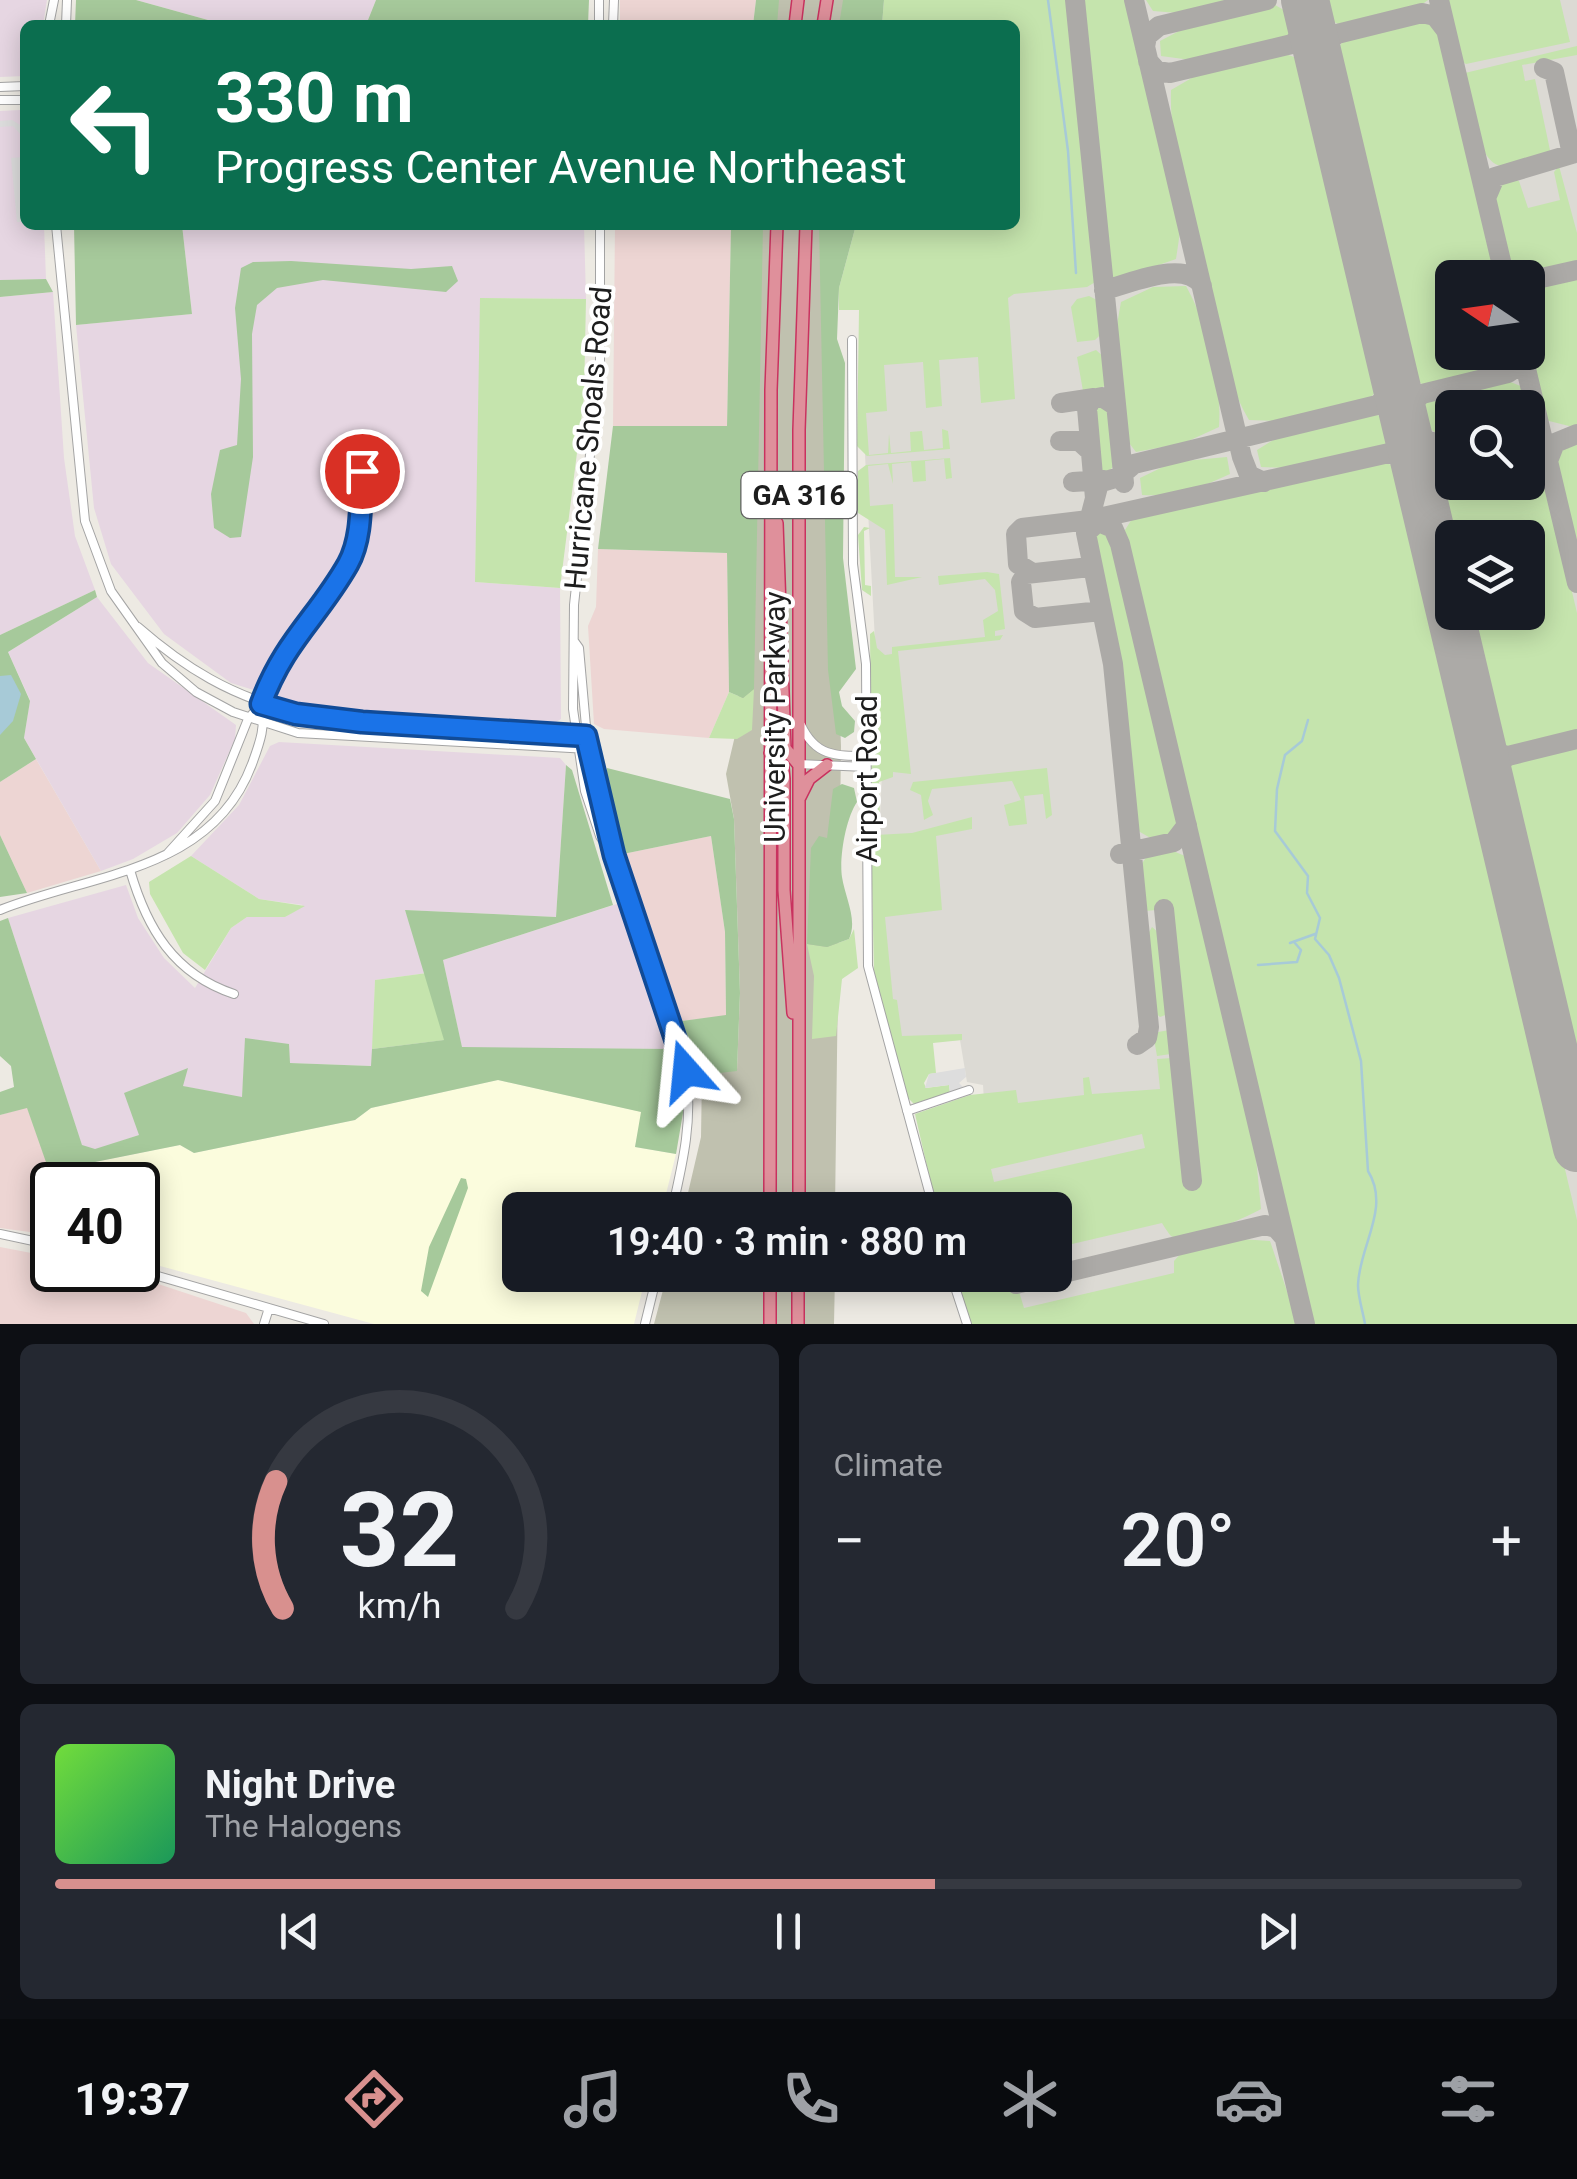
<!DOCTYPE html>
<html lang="en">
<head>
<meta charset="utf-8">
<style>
	:root { --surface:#171b24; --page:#242831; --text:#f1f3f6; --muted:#9ea1a6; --line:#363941; --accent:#d8908e }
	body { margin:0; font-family:Roboto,sans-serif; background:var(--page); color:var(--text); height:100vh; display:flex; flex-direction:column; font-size:38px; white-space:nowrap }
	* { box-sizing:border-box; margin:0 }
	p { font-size:32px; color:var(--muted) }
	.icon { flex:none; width:55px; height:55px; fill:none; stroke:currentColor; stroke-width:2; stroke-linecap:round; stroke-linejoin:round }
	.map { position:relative; height:1324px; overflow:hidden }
	.drawer { display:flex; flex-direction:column; gap:20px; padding:20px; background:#0d0f14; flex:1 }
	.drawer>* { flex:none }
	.top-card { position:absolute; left:20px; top:20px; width:1000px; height:210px; border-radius:15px; box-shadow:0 5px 25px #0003; background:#0b6e4f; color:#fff; overflow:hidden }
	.needle { width:65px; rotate:283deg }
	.controls { position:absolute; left:1435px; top:260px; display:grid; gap:20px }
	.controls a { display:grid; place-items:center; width:110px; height:110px; border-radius:15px; background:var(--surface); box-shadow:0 5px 25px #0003; font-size:50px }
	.speed { position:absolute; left:30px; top:1162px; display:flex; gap:20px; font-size:50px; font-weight:700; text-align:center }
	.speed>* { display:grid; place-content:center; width:130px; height:130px; border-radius:50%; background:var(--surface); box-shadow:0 5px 25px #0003; line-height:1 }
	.speed .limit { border:5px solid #111; border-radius:15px; background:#fff; color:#111 }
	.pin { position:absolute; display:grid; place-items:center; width:85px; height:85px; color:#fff; margin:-42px; border:5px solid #fff; border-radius:50%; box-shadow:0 2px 10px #0007 }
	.me { position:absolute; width:110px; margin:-55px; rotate:342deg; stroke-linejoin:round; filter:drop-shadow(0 0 8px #0008) }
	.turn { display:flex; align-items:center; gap:35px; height:210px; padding:0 30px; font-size:45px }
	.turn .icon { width:130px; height:130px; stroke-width:2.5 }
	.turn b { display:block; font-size:70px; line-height:85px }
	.big { font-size:75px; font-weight:600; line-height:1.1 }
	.drawer .tile { flex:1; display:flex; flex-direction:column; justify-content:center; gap:15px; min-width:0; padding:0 35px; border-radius:15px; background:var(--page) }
	.drawer .dial { align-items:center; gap:0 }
	.dial svg { height:260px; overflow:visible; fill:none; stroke:var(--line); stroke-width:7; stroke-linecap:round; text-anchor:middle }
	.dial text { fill:var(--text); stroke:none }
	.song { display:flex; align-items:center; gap:30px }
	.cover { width:120px; height:120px; border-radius:15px; background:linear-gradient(135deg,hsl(100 70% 55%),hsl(150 70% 35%)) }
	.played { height:10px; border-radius:5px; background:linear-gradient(90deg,var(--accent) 60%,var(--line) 60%) }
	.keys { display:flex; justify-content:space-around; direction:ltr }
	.heat { display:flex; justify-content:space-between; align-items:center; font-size:55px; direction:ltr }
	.drawer .tiles { flex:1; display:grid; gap:20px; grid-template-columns:1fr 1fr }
	.tile:last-child { grid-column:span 2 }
	.trip { position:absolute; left:502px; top:1192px; width:570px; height:100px; border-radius:15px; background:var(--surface); box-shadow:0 5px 25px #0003; font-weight:600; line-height:100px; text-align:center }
	.tab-bar { display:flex; height:160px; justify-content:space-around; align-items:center; background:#090b0e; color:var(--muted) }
	.tab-bar .icon { width:70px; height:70px }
	.tab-bar .on { color:var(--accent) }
	.tab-bar b { font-size:45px; color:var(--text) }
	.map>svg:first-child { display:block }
	.commercial { fill:#edd5d3 }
	.industrial { fill:#e6d6e2 }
	.education { fill:#fbfcdd }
	.airport { fill:#dcdad4; fill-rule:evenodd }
	.construction { fill:#c0c1af }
	.grass { fill:#c5e4ad; fill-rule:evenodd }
	.forest { fill:#a6c99b }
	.parking { fill:#ddd }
	.water { fill:#a7cad7 }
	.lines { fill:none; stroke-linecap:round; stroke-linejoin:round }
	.stream { stroke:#a7cad7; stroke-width:2.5 }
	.taxiway { stroke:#acaaa7; stroke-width:20 }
	.runway { stroke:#acaaa7; stroke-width:48 }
	.minor-casing { stroke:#a4a4a4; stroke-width:10 }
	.highway-casing { stroke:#c9325f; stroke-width:14 }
	.minor { stroke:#fff; stroke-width:8 }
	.highway { stroke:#df909b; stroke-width:11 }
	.route-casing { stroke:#114b97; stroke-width:25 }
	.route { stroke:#1a73e8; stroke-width:18 }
	.labels { text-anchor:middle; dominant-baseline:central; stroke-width:8; stroke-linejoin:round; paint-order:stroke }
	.shield { fill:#fff; stroke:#616161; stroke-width:2.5 }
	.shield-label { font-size:28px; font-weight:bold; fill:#1d1d1d }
	.street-label { font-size:30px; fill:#1d1d1d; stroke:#fff }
</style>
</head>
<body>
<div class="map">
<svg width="1577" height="1324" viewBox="0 0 1577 1324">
	<rect width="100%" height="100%" fill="#edeae3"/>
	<path class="commercial" d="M620,0H756L753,25H620Z
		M615,225H731L727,426H613Z
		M598,549L727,553L729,692L709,738L604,729L594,724L588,626L596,607Z
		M36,759L101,871L27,893L0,835V782Z
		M711,836L725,932L726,1016L682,1021L623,854Z
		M27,1107L54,1183L52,1235L0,1228V1115Z
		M0,1247L52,1257V1270H105L146,1280L246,1313L254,1324H0Z"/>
	<path class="industrial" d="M0,0H47L43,25H25V76L0,77Z
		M136,0H376L366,25H226Z
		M20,110L25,112V225H44L46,279L0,280V111Z
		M182,225H584L586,299L481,298L475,582L560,588L561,719L548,727L308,707L231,683L164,634L111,564L94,508L76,325L192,314Z
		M53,292L64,458L75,536L95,590L0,635V297Z
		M97,597L148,663L236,725L235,739L210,795L177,833L133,859L101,871L24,738L30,700L8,652Z
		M279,742L560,758L566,765L556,917L405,910L427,973L375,980L372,1066L289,1063L246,1038L242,1098L182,1086L187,1070L139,1135L95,1150L82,1146L8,918L126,885L138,918L164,958L195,988L231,928L247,917H285L303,905L259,899L191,856L239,805L270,746Z
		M623,902L671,1049L462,1048L443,960Z"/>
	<path class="education" d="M498,1080L642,1112L635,1147L676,1154L662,1210H520V1275H646L634,1324H374L138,1260V1185H66L65,1173L75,1166L180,1145L194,1153L355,1120L371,1108Z"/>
	<path class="airport" d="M887,0H1577V1324H981L961,1275H1055V1210H943L985,1116L983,1085L967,1082L960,1040L898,1045L876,912L882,771L864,436L861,225H1015V25ZM1452,278H1528V352H1452ZM1452,408H1528V482H1452ZM1452,538H1528V612H1452Z"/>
	<path class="construction" d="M770,0H849L846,25H768Z
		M749,225H828L824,310L841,746L835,1210H684L701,1137L702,1075L737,1070L740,993L734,819L726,774L738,723Z
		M667,1275H835L834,1324H654Z"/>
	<path class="grass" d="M884,0H1068L1097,281L1087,287L1014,294L1008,298L1015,399L981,403L978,357L939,360L942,406L926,408L923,362L884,365L887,411L866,413L869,455L888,453L889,434L891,453L911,451L910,432L922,431L924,450L943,448L942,429L948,431L950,449L867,456L857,446L859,310H839V288L856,225H1015V25H882Z
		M1081,0H1127L1180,232L1176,259L1110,282Z
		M1146,0H1236L1178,13L1153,11Z
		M1325,0H1428L1417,8L1341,26L1326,17Z
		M1446,0H1560L1570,42L1466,64L1460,60Z
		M1275,5L1291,14L1294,25L1286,39L1191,60L1161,56L1160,41L1181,30Z
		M1425,20L1439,29L1498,277L1452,278V352L1515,353L1506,368L1425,386L1411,377L1335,54L1344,39Z
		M1577,46V55L1522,65L1525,81L1535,79L1551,155C1537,159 1518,167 1503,166C1477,166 1466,95 1465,73Z
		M1283,53L1302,60L1380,386L1368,401L1276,421L1249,420C1221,372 1214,311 1202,257C1189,203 1169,146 1171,90L1195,76Z
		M1559,166L1577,233V262L1514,275C1500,253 1482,194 1509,179L1519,181L1528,208L1560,200L1554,172Z
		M1577,278V428L1545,420L1528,345V287Z
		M1186,286C1209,328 1222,380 1219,427L1184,443L1136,452L1126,439L1115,336L1121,302L1153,287Z
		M1089,296L1099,301L1102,333L1095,340L1077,342L1071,307L1077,299Z
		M480,298L586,299L584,397L560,588L475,582Z
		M1096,350L1105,358L1106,384L1100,390L1083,391L1077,357Z
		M1508,381L1523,387L1525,407L1452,408V430L1437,434L1422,423L1420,411L1428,400Z
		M1104,402L1110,410L1115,464L1107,474L1099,469L1093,409Z
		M1373,413L1388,420L1392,436L1384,447L1286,468L1261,467L1257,450L1278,437Z
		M1528,429L1536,438L1577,613V732L1504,749L1498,744L1467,613L1528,612V538H1452V551L1431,461L1437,449L1452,443V482H1528Z
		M1577,442V555L1555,460L1563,447Z
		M1227,457L1230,474C1200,488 1175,497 1142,495L1140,478L1173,462Z
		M950,458L952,478L946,479L944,459L925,461L926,481L913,482L911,462L892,464L893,484L888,464L868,466L870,506L893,504L895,577H922L887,585L885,530L858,513V471L866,465Z
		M1381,461L1399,468L1577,1220V1324H1310L1126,543L1125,530L1132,519Z
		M864,527L870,528L864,531L865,585L871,586V596L862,590L858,535Z
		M1105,531L1115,549L1178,821L1172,834L1154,840L1133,828L1117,652L1092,545L1097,532Z
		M987,572L999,574L1005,629L995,631V636L1003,635L1000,640L898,651L911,774L893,772V777L879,782L880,818L885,824H876L872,818L870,634L874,631L877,648L885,655L892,654V647L985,637L983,620L998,611L995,590L985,579L939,585L938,576Z
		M754,689L752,730L737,739L709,738L729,692L743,698Z
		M1577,747V1077L1504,770L1508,763Z
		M1047,768L1052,815L1046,819L1043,794L1024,796L1027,824L1009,826L1004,805L1021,800L1012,781L932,789L928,801L933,815L924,820L921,795L910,790L913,782Z
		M972,817V829L936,836L942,910L885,917L893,999L897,1000L902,1036L962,1034V1040L933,1043L936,1073L929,1074L924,1083L926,1088L949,1085L950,1093L914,1104L906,1096L874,971L871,841L876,835L912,833Z
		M1173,851L1185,856L1191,873L1254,1137L1261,1209C1247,1217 1185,1245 1171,1236C1169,1234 1163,1225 1162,1223L1055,1248V1210H937L915,1114L970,1095L1016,1090L1018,1103L1084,1095L1083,1078L1089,1077L1092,1094L1160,1089L1157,1059L1172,1058L1186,1178L1198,1182L1183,1039L1171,1040V1054L1157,1056L1154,1039L1158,1032L1181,1028L1169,909L1144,911L1137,871L1147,856ZM1142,1134L1145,1148L994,1182L991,1169Z
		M191,856L259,899L305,906L285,917H247L231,928L205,970L183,953L150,894L149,882Z
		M1152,927L1159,933L1168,1014L1160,1017L1152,1010L1144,941Z
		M854,929L858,968L842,979L836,1036L812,1039L814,976L807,944L827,947L849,939Z
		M427,973L445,1040L372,1049L375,980Z
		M1240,1239L1270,1241L1298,1324H971L955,1275H1014L1024,1308L1174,1273V1261L1184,1250Z"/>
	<path class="forest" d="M76,0H136L226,25H75Z
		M376,0H589L588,25H366Z
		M756,0H779L777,25H753Z
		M843,0H884L882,25H839Z
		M74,225H182L192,314L76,325Z
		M731,225H763L754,689L743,698L729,692L727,553L598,549L613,426H727Z
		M819,225H856L839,288L837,339L845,363L843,558L856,669L839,692L842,706L855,721L854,732L845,738L836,734L828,670Z
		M291,261L411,269L452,266L458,281L446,292L323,280L277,288L257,305L252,334L253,457L241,537L230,538L214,528L211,494L220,450L237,445L241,379L235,308L241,268L253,262Z
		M46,279L53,292L0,297V280Z
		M95,590L97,597L8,652L30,701L24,738L36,759L0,782V635Z
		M566,765L572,770L613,905L443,960L462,1047L671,1049L684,1107L676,1154L635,1147L641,1112L498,1080L371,1108L355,1120L194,1153L180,1145L75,1166L65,1173L66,1185H54L27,1108L0,1115V1092L14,1087L11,1066L0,1056V921L8,918L82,1145L95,1149L139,1135L124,1093L188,1068L183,1086L242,1097L245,1038L289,1044L290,1063L371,1066L372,1049L444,1040L405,910L556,917Z
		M607,768L730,799L734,819L740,993L737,1071L702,1075L682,1021L726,1015L725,932L711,836L623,854L604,778Z
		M842,784L854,788L857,802C846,818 839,857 842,877C845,897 858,920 849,939L827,947L807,944L811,848L819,836L827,838L833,789Z
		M0,835L27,893L0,897Z
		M461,1178L466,1179L468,1188L428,1297L421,1291L429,1247Z"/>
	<path class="parking" d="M12,120L25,128V222H17L11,158L23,157L21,135L13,126L0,127V121Z
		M965,1068L966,1077L959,1083L964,1088L950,1093L949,1085L925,1088L929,1074Z"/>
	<path class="water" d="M11,675L21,694L13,721L0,735V676Z"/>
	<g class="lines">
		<path class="stream" d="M1048,0L1068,151L1076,273
			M1308,720L1302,741L1285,755L1277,789L1275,831L1308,876L1307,893L1320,918L1315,939L1329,955L1339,978L1361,1061L1368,1171C1391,1208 1359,1246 1358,1285C1358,1297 1363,1312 1365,1324
			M1290,943L1315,934
			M1258,965L1297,962L1301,950L1294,942"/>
		<path class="taxiway" d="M1075,0L1124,483
			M1134,0L1242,457L1249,475L1264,482
			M1439,0L1505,278
			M1145,47L1147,36L1159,26L1267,0
			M1148,61L1157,71L1170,73L1292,44L1305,32L1311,0
			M1321,66L1324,44L1337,34L1422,13L1435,16L1445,29
			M1486,198L1495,177L1572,154L1554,72L1544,68
			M1528,281L1577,270
			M1104,290C1130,284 1186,258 1202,286
			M1522,352L1577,583
			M1061,403L1094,398
			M1060,441H1079L1091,452
			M1433,442L1419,439L1405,423L1409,406L1422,394L1508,373L1517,367L1521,352
			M1548,461L1555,443L1577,434
			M1073,482L1104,480
			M1095,498L1087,408L1092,399L1102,397L1116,406
			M1094,520L1113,528L1120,544L1305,1324
			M1087,529L1099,483L1119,477L1134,464L1377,405L1389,396L1393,373
			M1090,567L1026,574L1021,582L1024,611L1035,618L1101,611
			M1031,572L1018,564L1016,534L1022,528L1097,519
			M1480,738L1491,752L1508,756
			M1491,786L1494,767L1508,756L1577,739
			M1120,854L1174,842L1187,825
			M1164,909L1192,1181
			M1137,1045L1147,1038L1149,1027L1113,664L1086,533L1103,517L1389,453L1406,458L1417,473
			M1559,1073L1577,1093
			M1571,1124L1577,1101
			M1055,1275L1265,1225L1276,1228L1284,1237
			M1016,1284L1054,1275"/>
		<path class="runway" d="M1305,0L1577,1148"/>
		<g class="minor-casing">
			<path id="minor" d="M49,25L54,0
				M66,25L67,0
				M599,25V0
				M613,25L614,0
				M0,87L25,86
				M0,100H25
				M56,225L85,521L111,591L162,663L196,692L233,712L298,733L588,749
				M600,225V361L574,605L573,709L585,791L600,836L622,871L686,1071C693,1120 683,1162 672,1210
				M852,340L853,564L866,664L868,966L934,1210
				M138,627C242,718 319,720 449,728C495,731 541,738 587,737
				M574,641L579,648L588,749L614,850
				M801,725C815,756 835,756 866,756
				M798,764L866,767
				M167,854L215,801L248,719L261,704L287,645L349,563L359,534L363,440
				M130,870C147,929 174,974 234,994
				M0,910C92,873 212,872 252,764C260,742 266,727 261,704
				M907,1111L969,1090
				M0,1234L52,1245
				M137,1270L324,1324
				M951,1275L967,1324
				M264,1324L269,1308
				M645,1324L657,1275"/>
		</g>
		<g class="highway-casing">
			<path id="highway" d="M795,25L798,0
				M823,25L827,0
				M777,523L785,748L798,764
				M770,753L783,768L784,779V890L793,1013
				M800,797L809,779L827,765
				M770,1210L771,390L777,225
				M799,1210V430L806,225
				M770,1275V1324
				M798,1324V1275"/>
		</g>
		<use href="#minor" class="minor"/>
		<use href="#highway" class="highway"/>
	</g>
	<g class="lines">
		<g class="route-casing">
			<path id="route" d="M362,471C360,501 363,537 348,564C318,617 284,641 261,704L296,714L362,722L586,736L614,855L686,1071"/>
		</g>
		<use href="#route" class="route"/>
	</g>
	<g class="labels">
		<rect class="shield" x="741.5" y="472" width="115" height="46" rx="8"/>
		<g class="shield-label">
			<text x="799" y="495">GA 316</text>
		</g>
		<g class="street-label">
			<text transform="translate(588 438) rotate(-85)">Hurricane Shoals Road</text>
			<text transform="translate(774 717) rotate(-90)">University Parkway</text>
			<text transform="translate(866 779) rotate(-90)">Airport Road</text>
		</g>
	</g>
</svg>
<div class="controls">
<a><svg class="needle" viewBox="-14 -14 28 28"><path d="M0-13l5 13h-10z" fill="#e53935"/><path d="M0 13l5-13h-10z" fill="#9ea1a6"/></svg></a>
<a><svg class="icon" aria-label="search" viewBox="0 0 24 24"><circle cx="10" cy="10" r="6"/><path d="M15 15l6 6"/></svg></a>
<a><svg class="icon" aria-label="layers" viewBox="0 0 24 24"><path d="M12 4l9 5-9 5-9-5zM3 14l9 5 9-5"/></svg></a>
</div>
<div class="speed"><div class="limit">40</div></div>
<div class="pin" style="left:362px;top:471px;background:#d93025"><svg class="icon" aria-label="arrive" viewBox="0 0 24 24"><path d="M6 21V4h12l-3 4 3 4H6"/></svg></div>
<svg class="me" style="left:686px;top:1071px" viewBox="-20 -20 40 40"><path d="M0-17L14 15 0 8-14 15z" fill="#1a73e8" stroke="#fff" stroke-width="4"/></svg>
<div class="trip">19:40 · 3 min · 880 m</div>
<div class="top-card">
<div class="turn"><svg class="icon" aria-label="left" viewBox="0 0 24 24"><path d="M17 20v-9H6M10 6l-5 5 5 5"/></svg><div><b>330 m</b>Progress Center Avenue Northeast</div></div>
</div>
</div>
<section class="drawer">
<div class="tiles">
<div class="tile dial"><svg viewBox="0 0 100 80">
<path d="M14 69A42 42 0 1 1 86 69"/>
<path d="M14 69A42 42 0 0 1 12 30" stroke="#d8908e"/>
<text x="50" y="56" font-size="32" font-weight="700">32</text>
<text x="50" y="72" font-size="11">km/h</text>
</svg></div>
<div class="tile"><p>Climate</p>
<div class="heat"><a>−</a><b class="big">20°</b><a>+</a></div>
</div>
<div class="tile">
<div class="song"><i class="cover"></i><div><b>Night Drive</b><p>The Halogens</p></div></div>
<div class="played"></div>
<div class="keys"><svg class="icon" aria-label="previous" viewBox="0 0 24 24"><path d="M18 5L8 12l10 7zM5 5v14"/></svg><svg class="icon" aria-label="pause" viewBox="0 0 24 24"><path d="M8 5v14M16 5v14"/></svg><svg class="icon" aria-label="next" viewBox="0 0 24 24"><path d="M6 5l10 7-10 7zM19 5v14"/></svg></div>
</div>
</div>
</section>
<nav class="tab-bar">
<b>19:37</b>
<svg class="icon on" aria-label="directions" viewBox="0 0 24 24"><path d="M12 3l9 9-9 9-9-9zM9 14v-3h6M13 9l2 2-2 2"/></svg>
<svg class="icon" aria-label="music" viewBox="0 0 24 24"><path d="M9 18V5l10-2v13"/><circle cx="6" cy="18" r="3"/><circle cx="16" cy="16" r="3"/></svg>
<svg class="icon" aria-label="phone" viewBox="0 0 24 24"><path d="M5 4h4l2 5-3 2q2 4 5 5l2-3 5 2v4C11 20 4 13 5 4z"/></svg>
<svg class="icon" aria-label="climate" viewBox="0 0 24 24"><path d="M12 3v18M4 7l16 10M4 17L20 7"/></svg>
<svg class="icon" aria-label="car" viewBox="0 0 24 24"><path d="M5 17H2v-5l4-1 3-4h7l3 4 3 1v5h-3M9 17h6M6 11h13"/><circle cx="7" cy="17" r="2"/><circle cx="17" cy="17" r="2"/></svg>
<svg class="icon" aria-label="filters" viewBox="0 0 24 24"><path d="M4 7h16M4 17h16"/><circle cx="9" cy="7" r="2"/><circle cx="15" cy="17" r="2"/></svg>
</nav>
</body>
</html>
